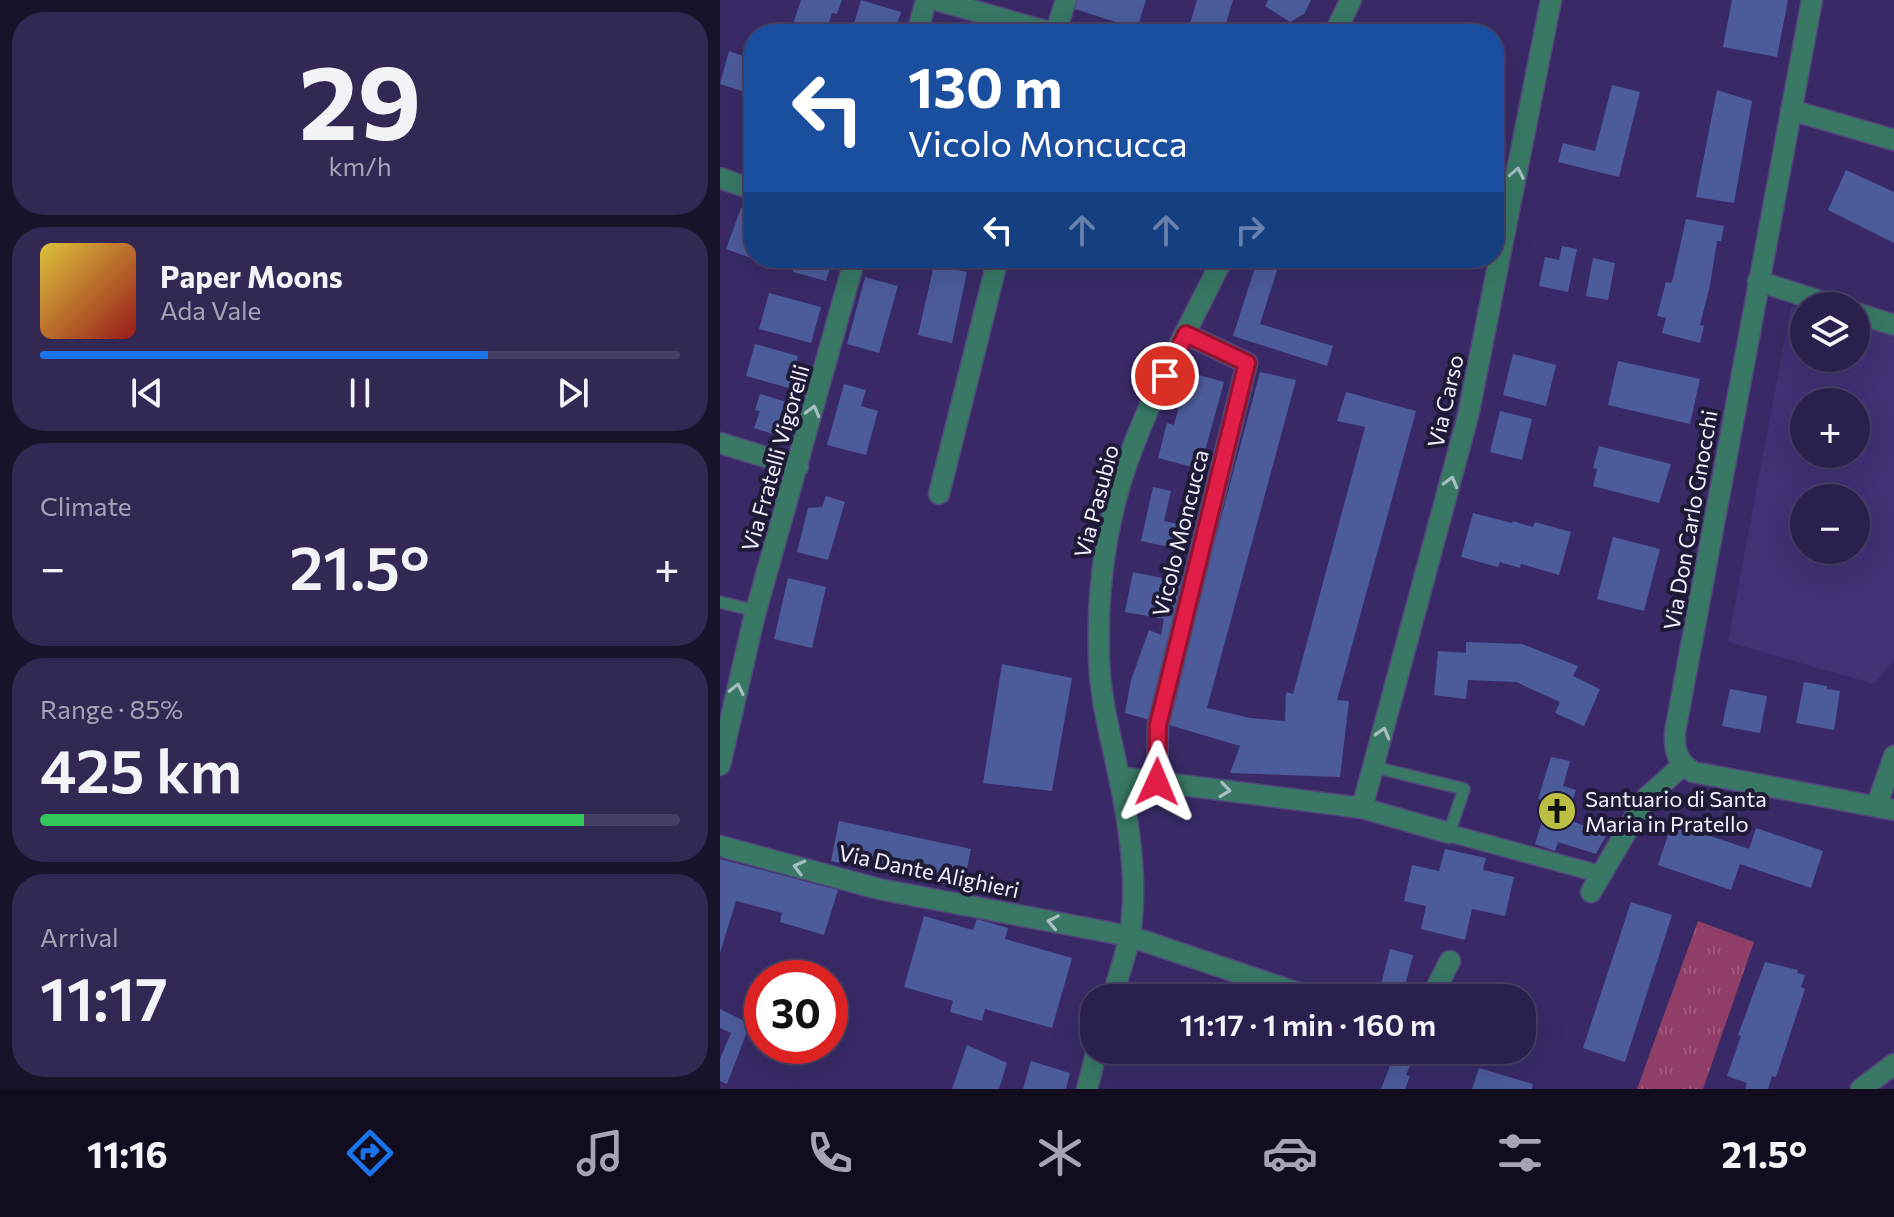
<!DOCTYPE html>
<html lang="en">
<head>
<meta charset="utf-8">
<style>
	:root { --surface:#2b204d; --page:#332854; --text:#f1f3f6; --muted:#a6a3b6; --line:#473e65; --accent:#1a73e8 }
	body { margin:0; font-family:Commissioner,sans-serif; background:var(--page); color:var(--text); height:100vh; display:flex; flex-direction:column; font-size:30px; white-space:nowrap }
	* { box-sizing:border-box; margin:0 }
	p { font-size:26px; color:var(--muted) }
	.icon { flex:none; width:44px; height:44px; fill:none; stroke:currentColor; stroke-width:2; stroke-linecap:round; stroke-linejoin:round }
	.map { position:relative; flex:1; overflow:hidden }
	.details { display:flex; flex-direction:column; gap:12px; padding:12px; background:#18122a; width:720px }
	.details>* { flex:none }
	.top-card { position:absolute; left:24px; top:24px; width:760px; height:244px; border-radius:32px; box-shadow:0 8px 32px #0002,0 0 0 2px var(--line); background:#1a4fa0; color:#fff; overflow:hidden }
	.buttons { position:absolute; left:1070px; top:292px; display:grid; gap:16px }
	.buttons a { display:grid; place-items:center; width:80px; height:80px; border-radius:50%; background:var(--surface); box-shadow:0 8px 32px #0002,0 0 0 2px var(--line); font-size:40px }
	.speed { position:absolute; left:24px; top:960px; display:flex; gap:16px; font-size:40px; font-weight:700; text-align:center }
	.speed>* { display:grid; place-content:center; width:104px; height:104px; border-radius:50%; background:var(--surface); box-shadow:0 8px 32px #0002,0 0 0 2px var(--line); line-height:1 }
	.speed .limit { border:12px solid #d22; background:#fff; color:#111 }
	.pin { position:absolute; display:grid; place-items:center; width:68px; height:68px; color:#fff; margin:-34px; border:4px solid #fff; border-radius:50%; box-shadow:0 2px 8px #0007 }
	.me { position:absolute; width:88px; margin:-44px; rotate:1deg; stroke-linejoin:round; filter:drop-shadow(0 0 6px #0008) }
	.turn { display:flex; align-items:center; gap:28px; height:168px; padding:0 32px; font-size:36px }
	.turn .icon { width:104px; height:104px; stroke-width:2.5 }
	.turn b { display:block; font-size:56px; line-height:68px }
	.lanes { display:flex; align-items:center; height:76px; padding:0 32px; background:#0003; justify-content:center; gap:40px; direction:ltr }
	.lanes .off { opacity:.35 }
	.big { font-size:60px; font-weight:600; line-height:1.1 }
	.details .widget { flex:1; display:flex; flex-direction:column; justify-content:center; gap:12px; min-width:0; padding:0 28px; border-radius:32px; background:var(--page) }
	.details .dial { align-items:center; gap:0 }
	.dial b { font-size:104px; line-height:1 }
	.song { display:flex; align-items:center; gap:24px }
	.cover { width:96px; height:96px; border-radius:12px; background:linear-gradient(135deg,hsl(50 70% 55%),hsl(0 70% 35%)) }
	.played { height:8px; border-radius:4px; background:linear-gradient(90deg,var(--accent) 70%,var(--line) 70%) }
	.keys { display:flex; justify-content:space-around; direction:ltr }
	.heat { display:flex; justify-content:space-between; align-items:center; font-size:44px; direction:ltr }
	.charge { height:12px; border-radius:6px; background:linear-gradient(90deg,#34c759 85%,var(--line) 0) }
	.trip { position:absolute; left:360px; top:984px; width:456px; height:80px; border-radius:32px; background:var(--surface); box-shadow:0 8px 32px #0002,0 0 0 2px var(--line); font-weight:600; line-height:80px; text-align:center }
	.tabs { display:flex; height:128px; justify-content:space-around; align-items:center; background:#110d1f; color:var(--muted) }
	.tabs .icon { width:56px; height:56px }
	.tabs .active { color:var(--accent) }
	.tabs b { font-size:36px; color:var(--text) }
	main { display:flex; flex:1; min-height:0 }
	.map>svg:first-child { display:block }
	.built { fill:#423175; fill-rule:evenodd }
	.grass { fill:url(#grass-tufts) }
	.building { fill:#4c5c9b }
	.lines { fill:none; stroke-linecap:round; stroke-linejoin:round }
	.service-casing { stroke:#53467c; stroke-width:14 }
	.pedestrian-casing { stroke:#53467c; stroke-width:19 }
	.minor-casing { stroke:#53467c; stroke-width:23 }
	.tertiary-casing { stroke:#53467c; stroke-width:23 }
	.service { stroke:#387865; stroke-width:11 }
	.pedestrian { stroke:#387865; stroke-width:16 }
	.minor { stroke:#387865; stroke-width:20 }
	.tertiary { stroke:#387865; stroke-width:20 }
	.oneway { stroke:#a7bfc1 }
	.route-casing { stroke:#92132f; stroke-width:20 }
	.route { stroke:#e11d48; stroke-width:14 }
	.labels { text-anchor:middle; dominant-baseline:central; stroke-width:8; stroke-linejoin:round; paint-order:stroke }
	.street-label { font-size:22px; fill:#f1efff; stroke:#1f1a35 }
	.poi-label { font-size:22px; fill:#f1efff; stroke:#1f1a35; text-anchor:start }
</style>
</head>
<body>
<main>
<section class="details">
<div class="widget dial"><b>29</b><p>km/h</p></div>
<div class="widget">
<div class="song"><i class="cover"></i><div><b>Paper Moons</b><p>Ada Vale</p></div></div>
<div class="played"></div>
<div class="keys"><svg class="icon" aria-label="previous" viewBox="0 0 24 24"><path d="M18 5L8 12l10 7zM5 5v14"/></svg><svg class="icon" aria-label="pause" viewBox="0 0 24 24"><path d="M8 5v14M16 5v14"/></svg><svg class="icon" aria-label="next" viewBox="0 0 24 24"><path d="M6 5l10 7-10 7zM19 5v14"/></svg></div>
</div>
<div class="widget"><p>Climate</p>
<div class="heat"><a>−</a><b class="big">21.5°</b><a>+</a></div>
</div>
<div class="widget"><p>Range · 85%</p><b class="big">425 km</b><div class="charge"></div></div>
<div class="widget"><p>Arrival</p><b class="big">11:17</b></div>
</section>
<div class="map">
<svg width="1174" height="1089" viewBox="0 0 1174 1089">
	<defs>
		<pattern id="grass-tufts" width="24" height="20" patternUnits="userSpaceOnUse" patternTransform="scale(2)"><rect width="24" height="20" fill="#903e67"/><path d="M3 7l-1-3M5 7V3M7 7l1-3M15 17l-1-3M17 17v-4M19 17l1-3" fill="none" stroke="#a05a7e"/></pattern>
	</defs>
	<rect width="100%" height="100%" fill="#392a67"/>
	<path class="built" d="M1071,306L1084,310V358H1136V325L1174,336V660L1154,684L1008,642ZM1084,402H1136V454H1084ZM1084,498H1136V550H1084Z"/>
	<path class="grass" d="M978,921L1034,942L983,1089H917Z"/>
	<path class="building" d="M81,0H122L117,14L112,13L105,34L70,33Z
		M141,0L181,12L174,34H131Z
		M355,0H426L417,29L352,8Z
		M477,0H513L503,34H467Z
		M548,0H591L584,14L570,22L545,6Z
		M1012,0H1068L1057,57L1003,47Z
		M9,51L34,60V95L0,84Z
		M892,85L920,92L899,177L838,162L843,143L875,151Z
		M774,88L785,92L774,122Z
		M997,90L1032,101L1014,203L976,197Z
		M1126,170L1174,192V243L1108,210Z
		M21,208L34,213V259L6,249Z
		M966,219L1004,226L1001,241H997L990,285L980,325L984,326L980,343L942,333L946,318L937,316L946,282L951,283L953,278Z
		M842,246L857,249L848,292L819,286L825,257L839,260Z
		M76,258H113L106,281L73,272Z
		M538,258H561L540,324L613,346L607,366L513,336Z
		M873,258L895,263L888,300L866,296Z
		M214,265L247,272L232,343L198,335Z
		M145,277L178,286L159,353L127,344Z
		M49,293L101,307L91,343L39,329Z
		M35,344L78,356L69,388L26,376Z
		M793,354L836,365L826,406L783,395Z
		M898,361L980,379L970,424L888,405Z
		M540,372L576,380L487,708L530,718L565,721L566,692L573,694L645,427L617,421L626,392L696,411L617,700L629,701L620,777L510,773L520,746L446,724Z
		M472,373L504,382L480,469L438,458L447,423L454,425L464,387L468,388Z
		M124,384L146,390L141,406L158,411L146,455L107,445Z
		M40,394L76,405L66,438L34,428L40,411L35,410Z
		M780,411L812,419L802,460L770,452Z
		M879,446L951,464L939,503L873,486L877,469L873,468Z
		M433,487L451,491L444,521L463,525L459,549L421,541Z
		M106,496L125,502L108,560L77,552L88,508L102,507Z
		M753,513L792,523L793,521L813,527L815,522L851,532L839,575L801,564L800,568L780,562L778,567L741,557Z
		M893,537L940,549L924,611L877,599Z
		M413,572L452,580L453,576L472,583L430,720L405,713L411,680L429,630L441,635L444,619L405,612Z
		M68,578L106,587L92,648L54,639Z
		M746,642L802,644L858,666L853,676L880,689L864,726L835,713L840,702L796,682L748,680L746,699L714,695L718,651L746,653Z
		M282,664L352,678L332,791L263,783Z
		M1084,682L1107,686V689L1120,691L1114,730L1076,723Z
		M1010,689L1047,696L1040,733L1002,726Z
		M831,757L850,761L843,786L856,790L846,819L887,834L876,854L838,842L835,851L815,844L828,802L818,799Z
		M119,821L251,849L243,888L111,861Z
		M952,823L1029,849L1036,828L1103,851L1091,888L1020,864L1011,890L938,865Z
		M725,849L766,858L763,870L794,877L785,916L752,909L745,940L701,929L706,906L684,901L692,865L719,871Z
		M0,859L118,890L104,935L60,922L62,913L16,901L0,953Z
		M911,902L952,915L905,1062L863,1048Z
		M204,916L253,930L257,919L288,928L285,939L352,958L332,1028L265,1009L262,1021L230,1012L233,1001L184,987Z
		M670,949L693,955L682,998L658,996Z
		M1045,962L1078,970L1077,973L1085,975L1081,987L1085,989L1056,1077L1052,1076L1048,1089H1025L1027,1083L1007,1076L1021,1036L1018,1035Z
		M0,1009L30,1024L7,1084L0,1081V1059L11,1033L0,1028Z
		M247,1045L287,1063L279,1089H232Z
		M676,1050L694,1056L686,1075L690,1076L685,1089H661Z
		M311,1061L350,1073L346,1089H303Z
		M759,1068L813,1084L812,1089H752Z"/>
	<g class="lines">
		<g class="service-casing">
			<path id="service" d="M0,602L36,611
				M654,767L744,789L729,833"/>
		</g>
		<g class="pedestrian-casing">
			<path id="pedestrian" d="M729,833L880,874"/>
		</g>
		<g class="minor-casing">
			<path id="minor" d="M216,0L336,34
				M1092,0L955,732C954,751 957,761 973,772L1174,810
				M197,34L206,0
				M335,34L346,0
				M1071,110L1174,140
				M0,178L34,190
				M1038,281L1115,306
				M1136,313L1174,325
				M0,443L78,467
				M219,494L278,258
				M0,765L34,618L135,258
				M399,777L642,808L729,833
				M437,782L438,725L527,363L466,334
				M1157,805L1174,756
				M642,808L748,416L831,0
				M0,846L159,889L409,936L593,998
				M871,892L926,798L963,765
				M711,998L730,961
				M1141,1089L1174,1064"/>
		</g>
		<g class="tertiary-casing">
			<path id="tertiary" d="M614,34L631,0
				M392,998C398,977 406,955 410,934C418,883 410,827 399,777C391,737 380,699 379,658C377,597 384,536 402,478C426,402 468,330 503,258
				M367,1089L377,1050"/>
		</g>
		<use href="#service" class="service"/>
		<use href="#pedestrian" class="pedestrian"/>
		<use href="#minor" class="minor"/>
		<use href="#tertiary" class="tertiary"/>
	</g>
	<defs><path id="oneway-chevron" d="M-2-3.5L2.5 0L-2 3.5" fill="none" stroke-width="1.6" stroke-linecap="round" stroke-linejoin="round" transform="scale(2)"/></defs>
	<g class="oneway">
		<use href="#oneway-chevron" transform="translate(797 173) rotate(-79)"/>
		<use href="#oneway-chevron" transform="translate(93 411) rotate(-75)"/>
		<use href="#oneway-chevron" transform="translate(731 482) rotate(-75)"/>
		<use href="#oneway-chevron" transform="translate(17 689) rotate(-77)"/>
		<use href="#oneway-chevron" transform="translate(663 733) rotate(-74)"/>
		<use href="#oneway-chevron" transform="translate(505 790) rotate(7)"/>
		<use href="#oneway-chevron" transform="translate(79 867) rotate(-165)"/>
		<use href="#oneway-chevron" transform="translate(333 922) rotate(-169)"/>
	</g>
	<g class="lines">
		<g class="route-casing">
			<path id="route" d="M437,782L438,725L527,363L466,334L445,376"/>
		</g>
		<use href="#route" class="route"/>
	</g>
	<defs>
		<g id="church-disc" transform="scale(2)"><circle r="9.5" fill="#bbc044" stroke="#1f1a35"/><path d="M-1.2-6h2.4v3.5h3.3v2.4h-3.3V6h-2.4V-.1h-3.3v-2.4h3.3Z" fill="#111"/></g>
	</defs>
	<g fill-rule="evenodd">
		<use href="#church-disc" x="837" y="811"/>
	</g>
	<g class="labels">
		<g class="street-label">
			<text transform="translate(725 401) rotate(-77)">Via Carso</text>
			<text transform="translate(55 458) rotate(-74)">Via Fratelli Vigorelli</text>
			<text transform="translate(376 501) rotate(-75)">Via Pasubio</text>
			<text transform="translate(970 520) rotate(-80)">Via Don Carlo Gnocchi</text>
			<text transform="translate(460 533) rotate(-76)">Vicolo Moncucca</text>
			<text transform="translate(209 871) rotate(12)">Via Dante Alighieri</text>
		</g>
		<g class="poi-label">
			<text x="865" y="798">Santuario di Santa<tspan x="865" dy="25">Maria in Pratello</tspan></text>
		</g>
	</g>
</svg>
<div class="buttons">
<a><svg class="icon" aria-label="layers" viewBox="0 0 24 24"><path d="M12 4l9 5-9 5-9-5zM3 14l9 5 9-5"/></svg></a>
<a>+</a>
<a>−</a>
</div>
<div class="speed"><div class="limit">30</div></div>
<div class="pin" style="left:445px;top:376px;background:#d93025"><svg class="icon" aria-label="arrive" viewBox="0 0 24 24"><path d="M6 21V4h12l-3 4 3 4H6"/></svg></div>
<svg class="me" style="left:437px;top:782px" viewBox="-20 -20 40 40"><path d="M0-17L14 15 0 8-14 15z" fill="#e11d48" stroke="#fff" stroke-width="4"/></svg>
<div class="trip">11:17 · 1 min · 160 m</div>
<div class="top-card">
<div class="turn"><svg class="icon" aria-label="left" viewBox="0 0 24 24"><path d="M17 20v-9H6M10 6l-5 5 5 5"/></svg><div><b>130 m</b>Vicolo Moncucca</div></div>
<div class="lanes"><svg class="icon" aria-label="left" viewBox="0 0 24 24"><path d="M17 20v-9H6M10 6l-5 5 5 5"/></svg><svg class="icon off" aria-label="ahead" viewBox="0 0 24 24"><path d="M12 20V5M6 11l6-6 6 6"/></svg><svg class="icon off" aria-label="ahead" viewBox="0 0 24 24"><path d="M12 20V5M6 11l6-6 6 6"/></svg><svg class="icon off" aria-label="right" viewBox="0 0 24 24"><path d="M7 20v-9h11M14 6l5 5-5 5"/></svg></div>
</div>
</div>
</main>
<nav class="tabs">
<b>11:16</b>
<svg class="icon active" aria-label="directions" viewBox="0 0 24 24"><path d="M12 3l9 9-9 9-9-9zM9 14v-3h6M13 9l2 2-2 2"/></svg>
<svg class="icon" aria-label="music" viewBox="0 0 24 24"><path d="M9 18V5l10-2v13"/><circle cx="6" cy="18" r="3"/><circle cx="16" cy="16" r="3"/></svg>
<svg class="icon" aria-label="phone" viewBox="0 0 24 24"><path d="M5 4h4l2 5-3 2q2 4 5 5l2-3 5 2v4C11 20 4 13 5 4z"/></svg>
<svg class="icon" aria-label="climate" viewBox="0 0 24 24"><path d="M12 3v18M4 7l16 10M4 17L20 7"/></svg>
<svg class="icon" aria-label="car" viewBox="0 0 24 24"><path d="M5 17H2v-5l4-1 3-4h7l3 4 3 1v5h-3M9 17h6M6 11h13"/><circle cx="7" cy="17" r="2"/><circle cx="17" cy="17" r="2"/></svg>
<svg class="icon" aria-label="filters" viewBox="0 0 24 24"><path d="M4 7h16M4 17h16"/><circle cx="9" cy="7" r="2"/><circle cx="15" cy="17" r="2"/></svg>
<b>21.5°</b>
</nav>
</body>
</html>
